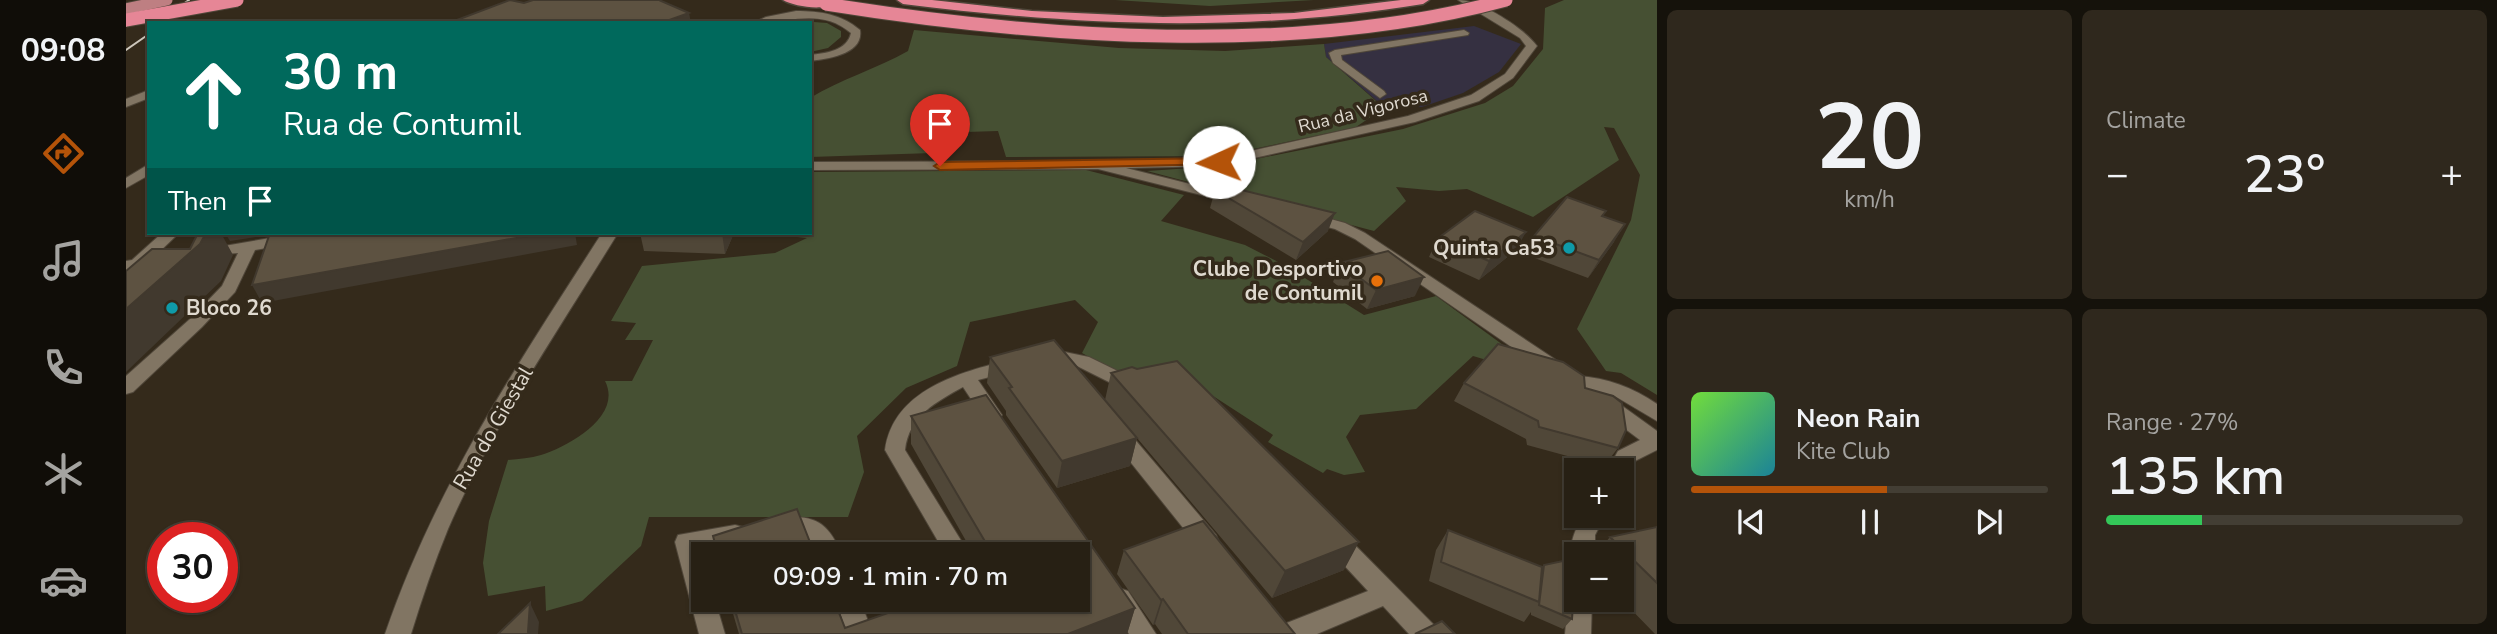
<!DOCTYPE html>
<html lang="en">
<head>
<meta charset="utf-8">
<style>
	:root { --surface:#272014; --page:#2f281d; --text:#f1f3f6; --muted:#a4a3a0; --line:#433e34; --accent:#b45309 }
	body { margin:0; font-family:"Nunito Sans",sans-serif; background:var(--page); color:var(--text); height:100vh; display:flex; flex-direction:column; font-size:26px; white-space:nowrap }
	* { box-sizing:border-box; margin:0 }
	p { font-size:23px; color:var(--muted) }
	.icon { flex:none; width:38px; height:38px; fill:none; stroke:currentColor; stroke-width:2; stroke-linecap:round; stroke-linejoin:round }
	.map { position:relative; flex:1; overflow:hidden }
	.sheet { display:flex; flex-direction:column; gap:10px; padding:10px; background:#15120b; width:840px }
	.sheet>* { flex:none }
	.hud { position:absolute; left:21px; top:21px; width:665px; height:214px; border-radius:0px; box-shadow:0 2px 5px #0004,0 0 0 2px var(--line); background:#00695c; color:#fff; overflow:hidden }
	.buttons { position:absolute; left:1438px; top:458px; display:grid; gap:14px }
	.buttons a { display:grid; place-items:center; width:70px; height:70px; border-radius:0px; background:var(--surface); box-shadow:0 2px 5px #0004,0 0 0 2px var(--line); font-size:35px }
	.speed { position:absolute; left:21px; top:522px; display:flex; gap:14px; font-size:35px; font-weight:700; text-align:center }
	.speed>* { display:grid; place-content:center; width:91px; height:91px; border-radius:50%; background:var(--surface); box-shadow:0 2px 5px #0004,0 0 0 2px var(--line); line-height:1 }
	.speed .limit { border:10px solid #d22; background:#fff; color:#111 }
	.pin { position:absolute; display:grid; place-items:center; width:60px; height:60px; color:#fff; margin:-72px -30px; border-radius:50% 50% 50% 0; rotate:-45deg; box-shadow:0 0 7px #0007 }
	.pin .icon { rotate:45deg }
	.me { position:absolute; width:77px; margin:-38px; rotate:268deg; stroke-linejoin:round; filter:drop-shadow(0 0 5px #0008) }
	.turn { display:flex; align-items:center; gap:24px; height:147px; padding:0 21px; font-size:32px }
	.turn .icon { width:91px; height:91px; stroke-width:2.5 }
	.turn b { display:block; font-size:49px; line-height:60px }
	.then { display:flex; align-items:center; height:66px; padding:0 21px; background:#0003; gap:14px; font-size:26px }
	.big { font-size:52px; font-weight:600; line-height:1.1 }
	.sheet .tile { flex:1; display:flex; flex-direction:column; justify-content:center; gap:10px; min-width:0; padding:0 24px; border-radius:10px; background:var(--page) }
	.sheet .dial { align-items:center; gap:0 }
	.dial b { font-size:91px; line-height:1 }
	.song { display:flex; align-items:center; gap:21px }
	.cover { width:84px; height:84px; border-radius:10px; background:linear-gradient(135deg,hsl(100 70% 55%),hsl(190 70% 35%)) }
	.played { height:7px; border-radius:4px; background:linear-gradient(90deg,var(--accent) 55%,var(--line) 55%) }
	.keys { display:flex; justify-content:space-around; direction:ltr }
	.heat { display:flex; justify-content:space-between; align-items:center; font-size:38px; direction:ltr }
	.charge { height:10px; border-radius:5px; background:linear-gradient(90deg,#34c759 27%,var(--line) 0) }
	.sheet .tiles { flex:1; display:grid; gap:10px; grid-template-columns:repeat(2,1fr) }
	.trip { position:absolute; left:565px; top:542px; width:399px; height:70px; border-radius:0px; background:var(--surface); box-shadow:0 2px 5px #0004,0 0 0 2px var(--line); font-weight:600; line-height:70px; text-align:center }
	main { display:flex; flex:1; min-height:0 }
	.menu { display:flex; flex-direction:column; width:126px; justify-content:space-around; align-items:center; background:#100d08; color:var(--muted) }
	.menu .icon { width:49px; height:49px }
	.menu .on { color:var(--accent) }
	.menu b { font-size:32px; color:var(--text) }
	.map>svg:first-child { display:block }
	.industrial { fill:#353041 }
	.green { fill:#465033 }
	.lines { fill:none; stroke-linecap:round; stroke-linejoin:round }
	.minor-casing { stroke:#4f4639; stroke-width:2 }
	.highway-casing { stroke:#4f4639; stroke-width:3 }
	.minor { fill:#817563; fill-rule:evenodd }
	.highway { fill:#e68696; fill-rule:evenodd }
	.tram { stroke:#cdc7bc; stroke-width:2 }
	.rail-casing { stroke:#cdc7bc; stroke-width:5 }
	.rail { stroke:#342a1b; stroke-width:3.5; stroke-dasharray:10; stroke-linecap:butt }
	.major-bridge-casing { stroke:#4f4639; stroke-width:13; stroke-linecap:butt }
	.highway-bridge-casing { stroke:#4f4639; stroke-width:15; stroke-linecap:butt }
	.major-bridge { stroke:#be7f82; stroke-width:11 }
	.highway-bridge { stroke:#e68696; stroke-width:13 }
	.wall { fill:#504738 }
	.shaded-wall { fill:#41392e }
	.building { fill:#5d5241; stroke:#41392e; stroke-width:2 }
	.route { fill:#b45309; stroke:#753606; stroke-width:2 }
	.culture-dot { fill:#0f9aa8; stroke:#342a1b; stroke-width:2.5 }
	.food-dot { fill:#e8710a; stroke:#342a1b; stroke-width:2.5 }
	.labels { text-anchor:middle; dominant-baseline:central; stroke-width:7; stroke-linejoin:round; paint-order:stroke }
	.far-street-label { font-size:18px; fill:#dfd9cf; stroke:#342a1b }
	.poi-label { font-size:21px; font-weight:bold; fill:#dfd9cf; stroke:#342a1b; text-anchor:end }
	.street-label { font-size:21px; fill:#dfd9cf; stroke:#342a1b }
</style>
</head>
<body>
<main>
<nav class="menu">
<b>09:08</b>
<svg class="icon on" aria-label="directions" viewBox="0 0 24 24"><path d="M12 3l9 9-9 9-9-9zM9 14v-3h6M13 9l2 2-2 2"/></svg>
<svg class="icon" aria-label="music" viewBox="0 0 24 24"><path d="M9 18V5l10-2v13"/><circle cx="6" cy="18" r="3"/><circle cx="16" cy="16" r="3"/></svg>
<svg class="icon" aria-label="phone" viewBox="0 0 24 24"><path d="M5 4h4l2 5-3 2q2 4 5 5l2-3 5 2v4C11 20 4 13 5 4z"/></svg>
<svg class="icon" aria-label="climate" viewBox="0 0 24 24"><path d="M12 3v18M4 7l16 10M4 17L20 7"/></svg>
<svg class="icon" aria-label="car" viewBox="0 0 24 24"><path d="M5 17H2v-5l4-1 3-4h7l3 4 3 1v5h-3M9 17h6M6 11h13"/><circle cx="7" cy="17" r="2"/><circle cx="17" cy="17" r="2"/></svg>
</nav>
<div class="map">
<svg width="1531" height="634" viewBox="0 0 1531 634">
	<rect width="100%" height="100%" fill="#342a1b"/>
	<path class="industrial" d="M1348,26L1395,44L1373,72L1337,93L1296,107L1259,108L1200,57L1198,44Z"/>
	<path class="green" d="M989,0H1188L1084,6Z
		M1438,0H1531V395L1495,373L1480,371L1451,329L1505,220L1514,175L1488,128L1478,127L1493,160L1407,217L1341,189L1313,191L1270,187L1280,201L1248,231L1021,171L1095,166L1175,150L1277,129L1359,103L1387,86L1417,49L1419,8Z
		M661,20L701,23L715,31V37L702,48L684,52V23H645Z
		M788,30L993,48L1099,51L1198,44L1200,57L1258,108L1230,127L1095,156L880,157L872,131L808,133L807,153L684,157V98C715,79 750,69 782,51Z
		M960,170L1058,195L1035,221L1119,245L1158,265L1238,315L1310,296L1403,364L1404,373L1347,356L1290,409L1234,415L1220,437L1239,472L1218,475L1201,469L1197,473L1142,442L1147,435L1050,372L1008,382L956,353L972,322L949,300L844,322L831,366L780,388L731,436L738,472L722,517H523L515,546L456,601L420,611L419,586L362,596L357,563L363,521L382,460C393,459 405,458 415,455C443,446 497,416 479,381H506L527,340H499L510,323L485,321L516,266L649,253L681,238L651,235L652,233H684V172Z"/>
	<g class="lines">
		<g class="minor-casing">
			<path id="minor" d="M1332,0C1354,0 1398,28 1411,46L1387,78L1353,101L1289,122L1093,166L1000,168L1116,197L1118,200L1116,203L1111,204L972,169L684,170V162L972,161L986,164L993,160L1093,158L1282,116L1345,95L1379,74L1400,46L1394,38Z
				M670,11C694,11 715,14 734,30C738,54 702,59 684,61V55C700,53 721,51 725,33C695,7 662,23 627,23L640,17Z
				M1338,30L1343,33L1342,35L1215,55L1216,60L1258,91L1260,94L1254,98L1207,63L1203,53L1209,50Z
				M23,90V98L0,107V99Z
				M23,164V175L0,188V178Z
				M1183,213L1219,223L1239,233L1433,362L1435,366L1433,370H1419L1229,239L1209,229L1178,221L1175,218L1178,215Z
				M36,233H53L29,256L35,258L37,261L35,264L0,271V261L6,260Z
				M173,233H207L199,238L129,250L109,292L76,327L7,392L0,394V376L64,319L96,286L112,253L75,256L73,253L75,250Z
				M476,233H492C433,329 367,425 322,529C308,563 296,598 285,634H259C311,483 391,366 476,233Z
				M929,350L963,357L1010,380L1013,385L1010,390L1003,392L951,366L944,365L935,370L928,368L920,356L922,352Z
				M884,360L891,362L893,366L891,370L852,380L876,415L873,420H859L837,387C810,402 783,416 779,450L844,555H820L759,450C767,390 834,372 884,360Z
				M1451,376C1482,378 1506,387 1531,404V421L1487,395L1444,388L1441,383L1444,378Z
				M1481,398L1488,400L1531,431V450L1507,462L1500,477L1496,478V471H1481L1492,451L1514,440L1474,410L1471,405L1474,400Z
				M993,427L1000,429L1090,535L1093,542L1090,549L1082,552L1074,549L986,439L983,434L986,429Z
				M1457,516H1479L1469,535V555H1451V563C1439,549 1449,530 1457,516Z
				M654,517C690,515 702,522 716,555H692C681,525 669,540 646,532L643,526L646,520Z
				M609,525L617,527L620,534L617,541L574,549L578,562V600H589L599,634H573L549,542L552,535Z
				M1210,532L1218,534L1309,626L1313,634H1283L1257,606L1191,634H1149L1153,626L1242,591L1202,548L1199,541L1202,534Z
				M993,588L1002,591L1030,634H1003L981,599L984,591Z
				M1451,590V600H1466L1465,634H1439L1442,600L1445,592Z
				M710,600H734L747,634H721Z"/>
		</g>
		<g class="highway-casing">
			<path id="highway" d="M657,0H696L706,4C696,11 667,6 657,0Z
				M771,0H806L906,11L1037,17L1168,13L1275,0H1303L1297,4C1118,33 956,26 777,4Z"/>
		</g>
		<use href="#minor" class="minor"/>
		<use href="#highway" class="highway"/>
		<path class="tram" d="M30,23L63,0
			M0,50L23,34"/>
		<g class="rail-casing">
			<path id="rail" d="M0,24L35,0"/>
		</g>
		<use href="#rail" class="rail"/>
		<g class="major-bridge-casing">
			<path id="major-bridge" d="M0,9L41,0"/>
		</g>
		<g class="highway-bridge-casing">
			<path id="highway-bridge" d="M700,4C912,38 1171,57 1380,0
				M0,20L111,0"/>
		</g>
		<use href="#major-bridge" class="major-bridge"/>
		<use href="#highway-bridge" class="highway-bridge"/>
	</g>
	<path class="wall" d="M1089,190L1202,231L1170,260L1084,208Z
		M514,233H608L599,254L518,251Z
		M1408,236L1488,242L1462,278L1398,254Z
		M1311,239L1390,250L1353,280L1303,257Z
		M1214,263L1289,296L1241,309L1207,282Z
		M864,357L1011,438L1004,466L931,488L880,415V411L861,383Z
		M985,373L1218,570L1146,598L979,400Z
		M1338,383L1459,388L1492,448L1478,466L1401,445L1400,439L1328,401Z
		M860,395L1009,608L1001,634H613L603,600H708L719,628L799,600H861L866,610L878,609L874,600H952V555H848L785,444V416Z
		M1531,527V634H1529L1496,600V555H1469L1484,537Z
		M1322,530L1416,568L1418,565L1448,589L1446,619L1437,629L1405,615V612L1398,622L1303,581L1310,550Z
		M998,550L1169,634H1036L1029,624L1027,625L991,574Z"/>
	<path class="shaded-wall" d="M563,13L565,23H535Z
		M1209,213L1202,231L1170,260L1177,242Z
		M1499,224L1488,242L1462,278L1473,260Z
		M1400,232L1390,250L1353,280L1363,261Z
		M80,233H95L107,255L95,281L0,372V309L74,244Z
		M99,233H144L142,235L104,241Z
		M418,233H449L451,245L136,303L126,285Z
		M596,233H608L599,254Z
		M1298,277L1289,296L1241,309L1250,290Z
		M1011,438L1004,466L931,488L936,461Z
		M1233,542L1218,570L1146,598L1159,571Z
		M1037,599L1029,624L1027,625L1035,600Z
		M404,603L413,622L412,634H403L402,632Z
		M1009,608L1001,634H942Z"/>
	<path class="building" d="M384,0L398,3L407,0H533L563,13L535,23H323Z
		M1091,184L1209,213L1177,242L1089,190Z
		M1441,197L1480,211L1476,216L1499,224L1473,260L1408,236Z
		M1349,211L1400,232L1363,261L1311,239Z
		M72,233H80L74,244L0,309V271L26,249H64Z
		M144,233H418L126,285Z
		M1262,251L1298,277L1250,290L1214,263Z
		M928,340L1011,438L936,461L883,388L886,387L864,357Z
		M1372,344L1437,362L1458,376L1459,388L1487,396L1496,403L1500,430L1492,448L1413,427L1412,421L1338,383Z
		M1051,361L1233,542L1159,571L985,373L1006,367L1011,369Z
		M860,395L1009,608L942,634H616L606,600H708L719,628L799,600H861L866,610L895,609L891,600H952V555H867L785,416Z
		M671,509L689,555H592L587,536Z
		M1077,521L1169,634H1062L1037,599L1035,600L998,550Z
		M1531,527V583L1484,537Z
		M1322,530L1416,567L1413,602L1315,562Z
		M1451,558V583L1448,589L1446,619L1413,605L1418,565Z
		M404,603L402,632L405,634H372Z
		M1316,621L1329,634H1289Z"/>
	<path class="route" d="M1093,158L1098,159V164L814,170L808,166L814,162Z"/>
	<g class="culture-dot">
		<circle cx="1443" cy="248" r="7"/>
		<circle cx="46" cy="308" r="7"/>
	</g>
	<circle class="food-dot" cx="1251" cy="281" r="7"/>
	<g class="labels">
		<g class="far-street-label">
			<text transform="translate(1237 111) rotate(-14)">Rua da Vigorosa</text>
		</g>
		<g class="poi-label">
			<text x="1429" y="248">Quinta Ca53</text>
			<text x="1237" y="269">Clube Desportivo<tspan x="1237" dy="24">de Contumil</tspan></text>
			<text x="60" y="308" text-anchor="start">Bloco 26</text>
		</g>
		<g class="street-label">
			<text transform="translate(367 428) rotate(-60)">Rua do Giestal</text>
		</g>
	</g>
</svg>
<div class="buttons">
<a>+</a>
<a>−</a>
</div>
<div class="speed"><div class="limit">30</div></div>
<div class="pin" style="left:814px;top:166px;background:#d93025"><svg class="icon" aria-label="arrive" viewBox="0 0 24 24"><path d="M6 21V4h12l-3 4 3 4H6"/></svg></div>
<svg class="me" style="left:1093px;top:162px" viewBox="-20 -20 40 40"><circle r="19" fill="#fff"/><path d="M0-13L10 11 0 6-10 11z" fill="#b45309"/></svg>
<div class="trip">09:09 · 1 min · 70 m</div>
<div class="hud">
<div class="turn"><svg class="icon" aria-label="ahead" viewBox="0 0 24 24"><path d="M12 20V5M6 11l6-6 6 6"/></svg><div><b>30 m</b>Rua de Contumil</div></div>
<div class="then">Then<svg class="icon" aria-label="arrive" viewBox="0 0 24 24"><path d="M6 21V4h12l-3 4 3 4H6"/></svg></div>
</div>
</div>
<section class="sheet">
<div class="tiles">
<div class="tile dial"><b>20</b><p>km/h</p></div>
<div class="tile"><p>Climate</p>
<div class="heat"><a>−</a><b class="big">23°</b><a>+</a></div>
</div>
<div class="tile">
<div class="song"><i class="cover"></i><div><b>Neon Rain</b><p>Kite Club</p></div></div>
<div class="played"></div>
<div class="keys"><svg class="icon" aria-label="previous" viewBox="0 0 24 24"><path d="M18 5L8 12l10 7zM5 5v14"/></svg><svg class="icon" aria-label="pause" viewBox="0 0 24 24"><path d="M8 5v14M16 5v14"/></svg><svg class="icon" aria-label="next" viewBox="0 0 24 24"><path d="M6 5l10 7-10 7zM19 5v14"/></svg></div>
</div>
<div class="tile"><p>Range · 27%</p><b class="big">135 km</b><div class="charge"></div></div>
</div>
</section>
</main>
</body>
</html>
